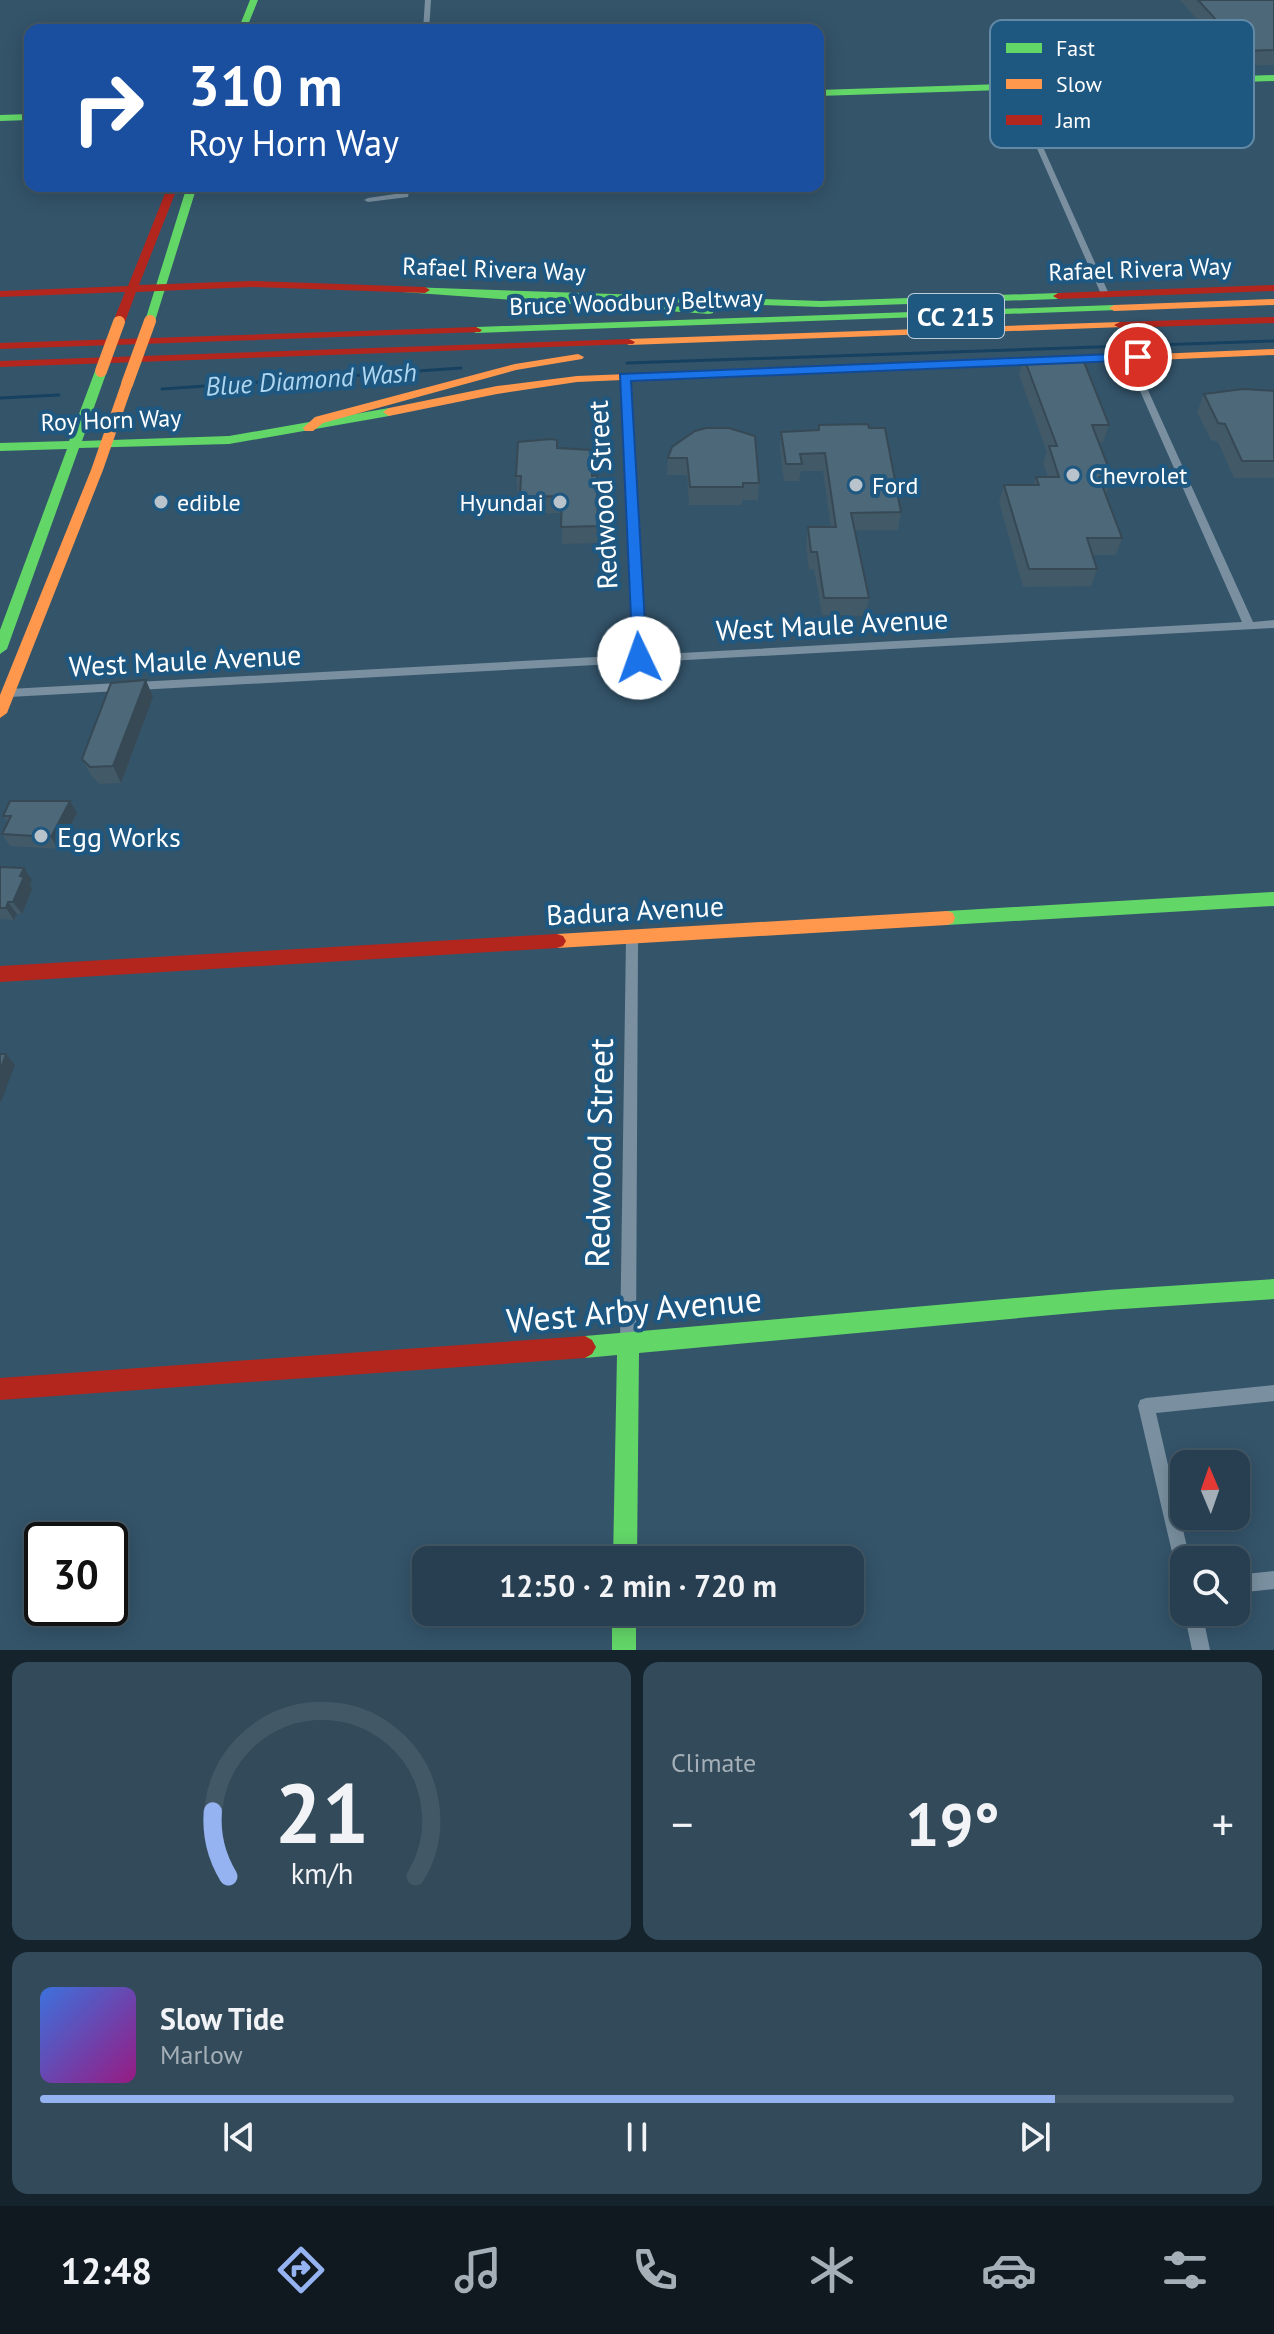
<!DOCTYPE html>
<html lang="en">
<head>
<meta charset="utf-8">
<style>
	:root { --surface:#273f50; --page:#334a5a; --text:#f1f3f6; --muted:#a4afb7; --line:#435867; --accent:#95b2f1 }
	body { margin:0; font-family:"PT Sans",sans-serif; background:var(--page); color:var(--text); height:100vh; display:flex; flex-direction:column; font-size:30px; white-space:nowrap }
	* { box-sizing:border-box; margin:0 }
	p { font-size:26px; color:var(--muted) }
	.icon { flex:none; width:44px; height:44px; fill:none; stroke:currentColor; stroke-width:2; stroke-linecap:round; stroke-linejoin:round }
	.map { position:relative; height:1650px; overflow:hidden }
	.side { display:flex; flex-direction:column; gap:12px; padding:12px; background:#15232c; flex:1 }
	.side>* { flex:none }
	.hud { position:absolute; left:24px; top:24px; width:800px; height:168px; border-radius:16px; box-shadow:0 4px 20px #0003,0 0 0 2px var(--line); background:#1a4fa0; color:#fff; overflow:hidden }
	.needle { width:52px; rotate:358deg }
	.tools { position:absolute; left:1170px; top:1450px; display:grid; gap:16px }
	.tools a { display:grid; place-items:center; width:80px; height:80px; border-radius:16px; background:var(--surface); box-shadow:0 4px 20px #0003,0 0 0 2px var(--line); font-size:40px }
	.speed { position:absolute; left:24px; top:1522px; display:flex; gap:16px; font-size:40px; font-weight:700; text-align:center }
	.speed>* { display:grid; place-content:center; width:104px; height:104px; border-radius:50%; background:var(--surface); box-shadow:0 4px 20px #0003,0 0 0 2px var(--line); line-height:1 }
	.speed .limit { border:4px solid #111; border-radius:12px; background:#fff; color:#111 }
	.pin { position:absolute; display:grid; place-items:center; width:68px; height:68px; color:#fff; margin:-34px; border:4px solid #fff; border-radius:50%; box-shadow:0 2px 8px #0007 }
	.me { position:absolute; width:88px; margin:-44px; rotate:357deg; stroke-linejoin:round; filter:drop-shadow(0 0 6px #0008) }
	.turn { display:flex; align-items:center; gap:28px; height:168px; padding:0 32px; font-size:36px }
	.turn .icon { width:104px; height:104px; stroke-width:2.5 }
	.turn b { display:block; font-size:56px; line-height:68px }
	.big { font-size:60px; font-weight:600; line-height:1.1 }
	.side .card { flex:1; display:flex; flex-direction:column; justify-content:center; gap:12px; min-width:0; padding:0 28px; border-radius:16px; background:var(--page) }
	.side .dial { align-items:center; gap:0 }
	.dial svg { height:208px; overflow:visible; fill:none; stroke:var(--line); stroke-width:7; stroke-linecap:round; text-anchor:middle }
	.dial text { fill:var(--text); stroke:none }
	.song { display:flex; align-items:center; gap:24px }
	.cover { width:96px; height:96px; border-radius:12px; background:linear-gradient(135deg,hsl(220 70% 55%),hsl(310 70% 35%)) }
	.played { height:8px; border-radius:4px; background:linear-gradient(90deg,var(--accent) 85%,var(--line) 85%) }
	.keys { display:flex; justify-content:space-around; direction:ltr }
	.heat { display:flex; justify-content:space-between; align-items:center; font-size:44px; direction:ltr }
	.side .tiles { flex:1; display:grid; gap:12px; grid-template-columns:1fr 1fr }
	.card:last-child { grid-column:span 2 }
	.trip { position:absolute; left:412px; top:1546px; width:452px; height:80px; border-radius:16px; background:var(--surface); box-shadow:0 4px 20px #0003,0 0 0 2px var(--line); font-weight:600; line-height:80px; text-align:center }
	.menu { display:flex; height:128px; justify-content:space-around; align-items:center; background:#101920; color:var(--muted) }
	.menu .icon { width:56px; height:56px }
	.menu .on { color:var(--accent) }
	.menu b { font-size:36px; color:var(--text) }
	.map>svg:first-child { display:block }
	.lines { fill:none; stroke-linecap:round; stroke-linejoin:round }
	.stream { stroke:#174160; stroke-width:3 }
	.street { fill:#7a90a0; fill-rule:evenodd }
	.fast { fill:#63d668; fill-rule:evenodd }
	.slow { fill:#ff974d; fill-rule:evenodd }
	.jam { fill:#b3261e; fill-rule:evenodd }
	.slow-bridge { stroke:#ff974d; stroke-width:12 }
	.wall { fill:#425968 }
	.shaded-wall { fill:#364955 }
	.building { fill:#4d6879; stroke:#364955; stroke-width:2 }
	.route { fill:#1a73e8; stroke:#114b97; stroke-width:2 }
	.poi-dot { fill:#b8c3cb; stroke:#1e5780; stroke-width:3 }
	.labels { text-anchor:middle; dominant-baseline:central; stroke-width:8; stroke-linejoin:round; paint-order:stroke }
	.far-street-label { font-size:24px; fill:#fff; stroke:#1e5780 }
	.far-poi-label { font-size:24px; fill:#fff; stroke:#1e5780; text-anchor:start }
	.shield { fill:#1e5780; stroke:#bccdd9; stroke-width:2 }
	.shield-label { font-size:26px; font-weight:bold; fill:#fff }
	.far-water-label { font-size:26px; font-style:italic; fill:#aed6f0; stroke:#1e5780 }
	.street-label { font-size:28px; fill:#fff; stroke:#1e5780 }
	.poi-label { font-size:28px; fill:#fff; stroke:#1e5780; text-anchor:start }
	.near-street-label { font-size:34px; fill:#fff; stroke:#1e5780 }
	.key { fill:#1e5780; stroke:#6289a6; stroke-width:2 }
	.key-label { font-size:22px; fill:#fff }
</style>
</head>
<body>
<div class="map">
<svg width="1274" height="1650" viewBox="0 0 1274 1650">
	<rect width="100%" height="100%" fill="#34546a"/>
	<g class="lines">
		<path class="stream" d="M627,363L1274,341
			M162,389L461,368
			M0,398L59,395"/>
		<path class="street" d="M425,0H431L429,30H423Z
			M1013,85L1016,87L1109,294L1108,296L1101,294L1010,87Z
			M402,186H410L408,197L368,202L364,200L368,198L402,193Z
			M1126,355L1133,357L1253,622L1274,620V628L9,697L3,693L9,689L633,655L620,377L624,374L628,377L644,655L1242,622L1125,357Z
			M632,934L637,935L638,939L636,1344L634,1350L628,1352L622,1350L620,1344L626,939L627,935Z
			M1274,1385V1401L1156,1413L1190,1560H1184V1581L1178,1578L1138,1406L1140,1400L1146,1398Z
			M1274,1571V1589L1236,1593V1575Z
			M1184,1612H1202L1210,1650H1192Z"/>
		<path class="fast" d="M250,0H258L246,30H238Z
			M1274,75V81L818,96V90Z
			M30,114V120L0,121V115Z
			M187,186H197L155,321L146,323L145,321Z
			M407,287L821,301L1058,293L1063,296L1058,299L821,307L577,299L713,309V313L709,314L403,292L402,290Z
			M1114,305L1118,306V310L476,333L470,330L476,327Z
			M1132,355L1138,358L1136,360L756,375L750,372L756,369Z
			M101,368L107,371L82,441L229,436L389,408L395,412L389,416L229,444L79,448L7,649L0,654V630L67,449L0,451V443L69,441L95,371Z
			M1274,892V906L947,925L941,923L939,918L941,913L947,911Z
			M1274,1279V1299L1107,1310L639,1353L637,1560H613L617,1355L585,1358L578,1354L574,1347L578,1340L585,1336L1107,1290Z
			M612,1612H636V1650H612Z"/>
		<path class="slow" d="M1274,299V305L1114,311L1109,308L1114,305Z
			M1120,322L1124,323V327L629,345L623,342L629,339Z
			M1274,349V355L1132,361L1126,358L1132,355Z
			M578,354L584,357L582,359L516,370L323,423L313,431H305L303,428L315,417L515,364Z
			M756,369L762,372L760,374L577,382L497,394L389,416L383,412L389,408L497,386L577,376Z
			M127,381L133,384L103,470L7,713L0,718V695L91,470L121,384Z
			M947,911L953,913L955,918L953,923L947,925L557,948L551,946L548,941L551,936L557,934Z"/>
		<path class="jam" d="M168,186H178L139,285L251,281L425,287L430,290L425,293L251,287L136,292L125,322L119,325L113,322L125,292L0,297V291L128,286Z
			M1274,285V291L1058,299L1053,296L1058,293Z
			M1274,317V323L1120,328L1114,325L1120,322Z
			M476,327L482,330L480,332L0,349V343Z
			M629,339L635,342L633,344L0,367V361Z
			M557,934L563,936L566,941L563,946L557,948L0,982V966Z
			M585,1336L592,1340L596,1347L592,1354L585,1358L0,1400V1378Z"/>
		<path class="slow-bridge" d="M101,371L119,322
			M127,384L150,321"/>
	</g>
	<path class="wall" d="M1180,0H1274V65L1239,66L1223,48L1204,49L1196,39L1201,24Z
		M1024,358L1109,425L1103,442H1099L1112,477L1106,494L1122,538L1116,555H1093L1097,569L1091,586L1023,587L999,502L1004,485H1034L1036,477H1048L1043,463L1047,452L1019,375Z
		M1274,391V478H1234L1218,442L1211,440L1197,412L1204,394Z
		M819,425L901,512L898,530H855L869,598L865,616L822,615L814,569L809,570L806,545L808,527H831L823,471H801L799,481H784L780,450L781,432L818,430Z
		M672,447L759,483L758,500H742V505H689L687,475H667L668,458Z
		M557,448L592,476L597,475L599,543L562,544V513L522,514L520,494H518L516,476Z
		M153,697L121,783L99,784L91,775L82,759Z
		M77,813L58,849L10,846L2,834L8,823L3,816Z
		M0,867L32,880L30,885L32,889L22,914H17L14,920L0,919Z"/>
	<path class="shaded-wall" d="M146,680L153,697L121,783L113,766Z
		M70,801L77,813L58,849L51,837Z
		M24,868L32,880L30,885L32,889L22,914L13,902Z
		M8,902L17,914L14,920L6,908Z
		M6,1054L15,1065L1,1102L0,1101V1071Z"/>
	<path class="building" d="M1198,0H1274V50L1244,51L1228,33L1209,34L1200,24L1219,23Z
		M1082,357L1109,425H1092L1112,477H1099L1122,538H1087L1097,569H1029L1004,485H1039L1036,477H1059L1049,446H1057L1024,358Z
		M1243,389L1274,391V461H1242L1225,424L1218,423L1204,394Z
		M868,424L869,428H885L901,512L851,513L869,598H824L817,552H811L808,527H836L825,453L800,454L802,464H786L781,432L819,430V425Z
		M706,428H729L755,436L759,483H743V487H690L687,458H668L672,447L695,431Z
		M551,439L557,440V448L592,450V476L597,475L598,526L561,527L562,496L520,497L521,476H516L518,442Z
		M146,680L113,766L90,767L82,759L111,683Z
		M10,801H70L51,837L2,834L11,816H3Z
		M0,867L24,868L20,876L24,877L13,902H8L6,908H0Z
		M0,1054H6L0,1071Z"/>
	<path class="route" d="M1138,353L1143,354V360L631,381L647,658L639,664L633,662L620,374Z"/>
	<g class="poi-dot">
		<circle cx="1073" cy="475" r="8"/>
		<circle cx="856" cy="485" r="8"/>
		<circle cx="161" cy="502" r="8"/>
		<circle cx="560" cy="502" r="8"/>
		<circle cx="41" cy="836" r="8"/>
	</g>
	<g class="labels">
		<g class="far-street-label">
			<text transform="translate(494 269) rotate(2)">Rafael Rivera Way</text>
			<text transform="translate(1140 269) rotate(-2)">Rafael Rivera Way</text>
			<text transform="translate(636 302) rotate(-2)">Bruce Woodbury Beltway</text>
			<text transform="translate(111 420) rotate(-2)">Roy Horn Way</text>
		</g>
		<g class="far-poi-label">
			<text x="1089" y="475">Chevrolet</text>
			<text x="872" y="485">Ford</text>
			<text x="177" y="502">edible</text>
			<text x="544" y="502" text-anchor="end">Hyundai</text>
		</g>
		<rect class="shield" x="908" y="294" width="96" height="44" rx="6"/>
		<g class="shield-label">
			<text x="956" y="316">CC 215</text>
		</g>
		<g class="far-water-label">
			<text transform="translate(311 379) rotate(-4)">Blue Diamond Wash</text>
		</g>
		<g class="street-label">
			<text transform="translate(602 495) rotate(-93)">Redwood Street</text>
			<text transform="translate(832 624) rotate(-3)">West Maule Avenue</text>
			<text transform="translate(185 660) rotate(-3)">West Maule Avenue</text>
			<text transform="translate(635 910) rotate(-3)">Badura Avenue</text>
		</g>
		<g class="poi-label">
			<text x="57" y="836">Egg Works</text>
		</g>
		<g class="near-street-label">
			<text transform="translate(598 1153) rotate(-89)">Redwood Street</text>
			<text transform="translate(634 1309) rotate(-5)">West Arby Avenue</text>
		</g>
	</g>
	<rect x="990" y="20" width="264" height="128" rx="12" class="key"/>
	<rect x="1006" y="43" width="36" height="10" fill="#63d668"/>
	<rect x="1006" y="79" width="36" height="10" fill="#ff974d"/>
	<rect x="1006" y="115" width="36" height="10" fill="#b3261e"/>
	<g class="key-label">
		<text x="1056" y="56">Fast</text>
		<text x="1056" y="92">Slow</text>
		<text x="1056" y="128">Jam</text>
	</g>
</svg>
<div class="tools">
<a><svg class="needle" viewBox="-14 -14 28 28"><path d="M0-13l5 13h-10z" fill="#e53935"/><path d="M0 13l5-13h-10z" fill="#a4afb7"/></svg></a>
<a><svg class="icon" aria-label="search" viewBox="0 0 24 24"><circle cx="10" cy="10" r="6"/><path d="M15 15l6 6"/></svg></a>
</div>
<div class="speed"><div class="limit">30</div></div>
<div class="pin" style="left:1138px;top:357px;background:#d93025"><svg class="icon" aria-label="arrive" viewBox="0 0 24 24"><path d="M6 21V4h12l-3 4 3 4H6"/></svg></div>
<svg class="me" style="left:639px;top:658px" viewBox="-20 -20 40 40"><circle r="19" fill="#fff"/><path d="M0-13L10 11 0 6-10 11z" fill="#1a73e8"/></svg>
<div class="trip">12:50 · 2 min · 720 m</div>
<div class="hud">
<div class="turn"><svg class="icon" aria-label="right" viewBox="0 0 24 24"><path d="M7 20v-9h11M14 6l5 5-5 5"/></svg><div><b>310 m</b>Roy Horn Way</div></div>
</div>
</div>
<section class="side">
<div class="tiles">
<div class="card dial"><svg viewBox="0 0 100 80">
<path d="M14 69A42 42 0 1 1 86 69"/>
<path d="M14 69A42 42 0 0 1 8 44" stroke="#95b2f1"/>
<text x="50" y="56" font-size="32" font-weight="700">21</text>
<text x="50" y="72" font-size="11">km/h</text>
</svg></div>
<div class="card"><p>Climate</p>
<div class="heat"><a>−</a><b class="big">19°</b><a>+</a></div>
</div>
<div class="card">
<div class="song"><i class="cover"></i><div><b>Slow Tide</b><p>Marlow</p></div></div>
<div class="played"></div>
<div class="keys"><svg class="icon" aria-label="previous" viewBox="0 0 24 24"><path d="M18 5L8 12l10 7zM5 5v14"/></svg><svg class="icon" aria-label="pause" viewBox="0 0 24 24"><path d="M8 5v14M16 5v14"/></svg><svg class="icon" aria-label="next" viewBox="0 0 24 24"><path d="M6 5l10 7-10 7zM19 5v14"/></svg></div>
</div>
</div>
</section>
<nav class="menu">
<b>12:48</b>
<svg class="icon on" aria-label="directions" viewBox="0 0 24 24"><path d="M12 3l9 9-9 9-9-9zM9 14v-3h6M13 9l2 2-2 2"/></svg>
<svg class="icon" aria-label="music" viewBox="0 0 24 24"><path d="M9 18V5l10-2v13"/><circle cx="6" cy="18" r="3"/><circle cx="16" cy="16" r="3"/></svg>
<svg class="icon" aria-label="phone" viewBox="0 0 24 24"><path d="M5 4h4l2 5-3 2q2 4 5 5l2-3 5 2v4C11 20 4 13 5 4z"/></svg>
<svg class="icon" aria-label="climate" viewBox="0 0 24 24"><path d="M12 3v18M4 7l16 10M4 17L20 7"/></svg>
<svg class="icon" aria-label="car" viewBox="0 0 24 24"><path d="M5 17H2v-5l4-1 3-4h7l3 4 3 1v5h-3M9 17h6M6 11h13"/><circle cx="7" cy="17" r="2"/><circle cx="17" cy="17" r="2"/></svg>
<svg class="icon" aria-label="filters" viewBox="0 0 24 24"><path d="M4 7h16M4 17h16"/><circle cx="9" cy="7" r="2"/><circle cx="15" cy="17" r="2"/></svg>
</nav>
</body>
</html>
